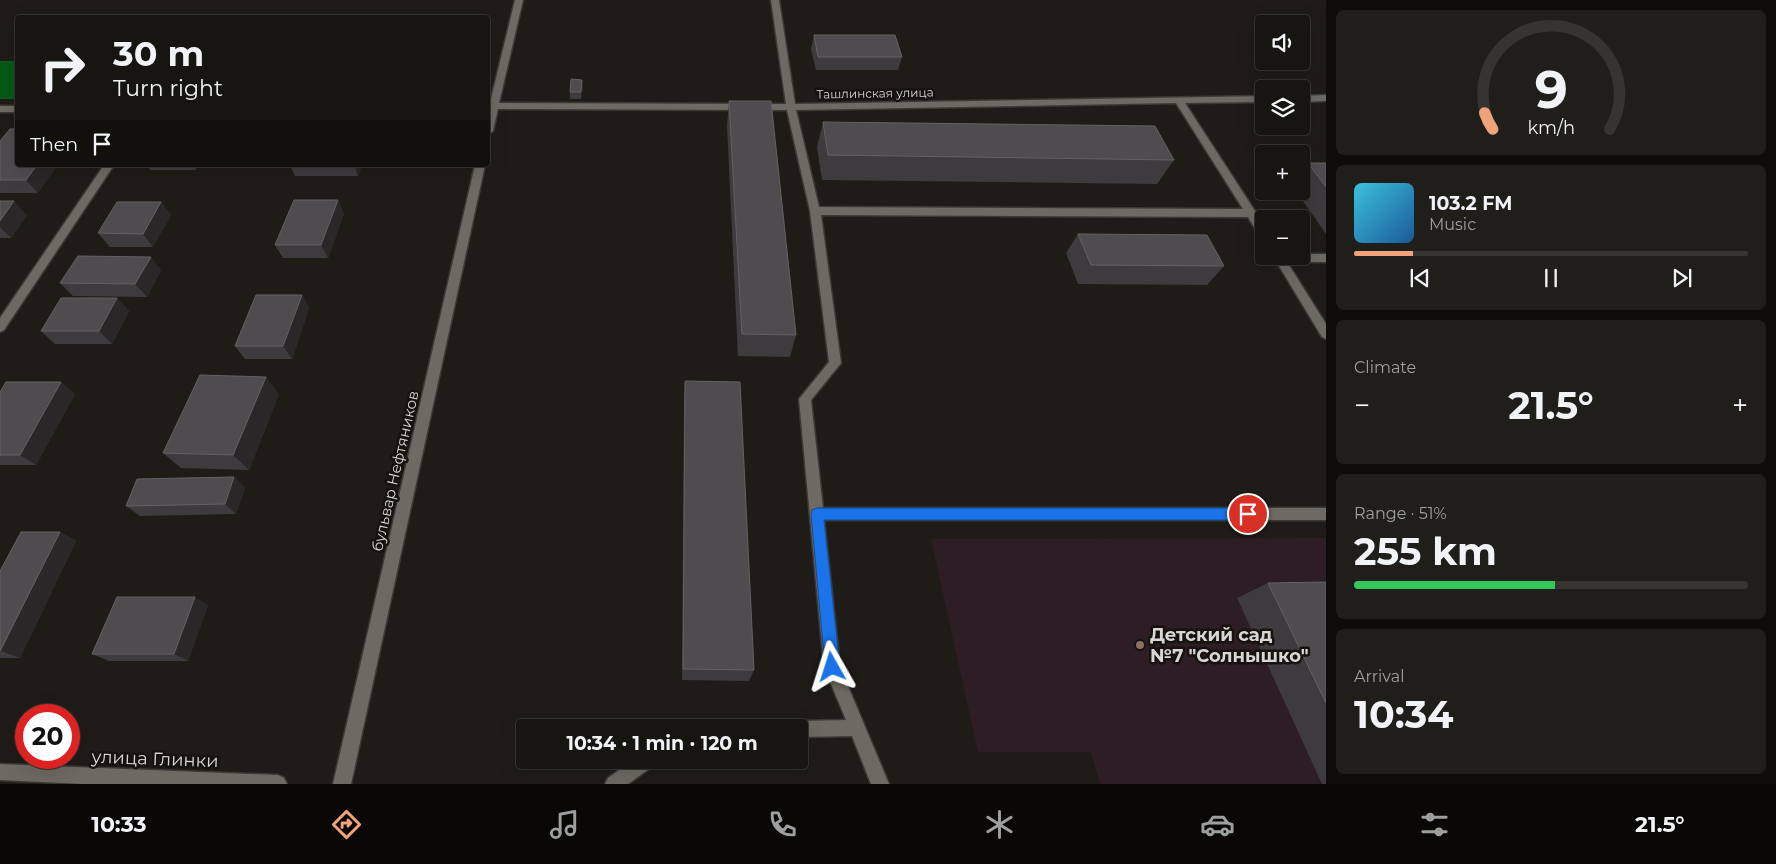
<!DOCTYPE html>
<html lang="en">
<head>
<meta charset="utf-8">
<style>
	:root { --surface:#171511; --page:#201e1a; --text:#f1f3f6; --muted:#9e9f9f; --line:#363431; --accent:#f0a27a }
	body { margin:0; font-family:Montserrat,sans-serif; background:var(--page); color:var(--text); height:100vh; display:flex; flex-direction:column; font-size:19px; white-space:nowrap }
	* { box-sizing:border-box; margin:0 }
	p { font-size:16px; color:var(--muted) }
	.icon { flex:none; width:28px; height:28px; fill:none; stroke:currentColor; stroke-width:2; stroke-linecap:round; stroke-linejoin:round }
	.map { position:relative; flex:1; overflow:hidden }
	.drawer { display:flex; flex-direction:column; gap:10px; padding:10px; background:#0d0c09; width:450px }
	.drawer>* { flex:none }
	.hud { position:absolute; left:15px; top:15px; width:475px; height:152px; border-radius:5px; box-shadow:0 5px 20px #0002,0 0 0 1px var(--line); background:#171511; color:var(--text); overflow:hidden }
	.tools { position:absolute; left:1255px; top:15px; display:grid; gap:10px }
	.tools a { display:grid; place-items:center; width:55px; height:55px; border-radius:5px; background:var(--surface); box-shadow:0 5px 20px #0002,0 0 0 1px var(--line); font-size:25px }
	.speed { position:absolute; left:15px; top:704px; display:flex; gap:10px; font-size:25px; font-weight:700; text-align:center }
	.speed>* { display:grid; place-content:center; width:65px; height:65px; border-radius:50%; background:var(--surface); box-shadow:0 5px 20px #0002,0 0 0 1px var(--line); line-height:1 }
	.speed .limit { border:8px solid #d22; background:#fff; color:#111 }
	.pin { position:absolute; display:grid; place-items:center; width:42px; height:42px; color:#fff; margin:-21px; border:2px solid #fff; border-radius:50%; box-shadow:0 1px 5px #0007 }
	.me { position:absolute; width:55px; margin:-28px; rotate:354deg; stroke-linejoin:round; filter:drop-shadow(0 0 4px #0008) }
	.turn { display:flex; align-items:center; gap:18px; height:105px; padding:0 15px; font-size:22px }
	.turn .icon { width:65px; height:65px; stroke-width:2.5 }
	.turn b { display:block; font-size:35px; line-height:42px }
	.then { display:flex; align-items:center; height:48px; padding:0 15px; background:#0003; gap:10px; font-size:19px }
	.big { font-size:38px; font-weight:700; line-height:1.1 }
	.drawer .widget { flex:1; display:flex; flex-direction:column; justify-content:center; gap:8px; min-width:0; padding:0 18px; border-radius:8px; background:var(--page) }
	.drawer .dial { align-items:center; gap:0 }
	.dial svg { height:130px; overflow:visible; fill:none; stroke:var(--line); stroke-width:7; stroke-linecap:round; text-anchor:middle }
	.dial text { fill:var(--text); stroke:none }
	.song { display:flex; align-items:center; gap:15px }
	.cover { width:60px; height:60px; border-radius:8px; background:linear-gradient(135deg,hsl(190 70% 55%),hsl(210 70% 35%)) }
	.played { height:5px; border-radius:2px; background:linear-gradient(90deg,var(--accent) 15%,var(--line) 15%) }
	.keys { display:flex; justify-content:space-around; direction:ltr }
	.heat { display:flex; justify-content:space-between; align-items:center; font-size:28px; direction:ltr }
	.charge { height:8px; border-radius:4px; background:linear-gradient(90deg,#34c759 51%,var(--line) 0) }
	.trip { position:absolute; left:516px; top:719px; width:292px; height:50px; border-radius:5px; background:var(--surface); box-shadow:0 5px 20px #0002,0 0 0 1px var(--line); font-weight:700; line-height:50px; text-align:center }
	.menu { display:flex; height:80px; justify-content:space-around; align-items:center; background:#090807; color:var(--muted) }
	.menu .icon { width:35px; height:35px }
	.menu .active { color:var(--accent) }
	.menu b { font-size:22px; color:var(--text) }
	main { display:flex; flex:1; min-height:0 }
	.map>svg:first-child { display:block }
	.education { fill:#2e1d25 }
	.forest { fill:#005916 }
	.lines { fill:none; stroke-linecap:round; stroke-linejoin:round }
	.minor-casing { stroke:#3b3836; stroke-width:3 }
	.minor { fill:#6d6963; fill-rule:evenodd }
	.wall { fill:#3e3b3f }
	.shaded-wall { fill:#2a2728 }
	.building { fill:#4e4c4f; stroke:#646164 }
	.route { fill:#1a73e8; stroke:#114b97 }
	.education-dot { fill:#8d6e63; stroke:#16120e; stroke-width:2 }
	.labels { text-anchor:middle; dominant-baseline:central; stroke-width:5; stroke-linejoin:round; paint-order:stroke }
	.far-street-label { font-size:12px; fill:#d9d7d4; stroke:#16120e }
	.street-label { font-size:15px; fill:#d9d7d4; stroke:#16120e }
	.near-poi-label { font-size:18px; font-weight:bold; fill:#d9d7d4; stroke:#16120e; text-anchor:start }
	.near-street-label { font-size:18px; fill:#d9d7d4; stroke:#16120e }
</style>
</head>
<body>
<main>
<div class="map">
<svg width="1326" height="784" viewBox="0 0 1326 784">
	<rect width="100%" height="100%" fill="#1f1c17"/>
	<path class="education" d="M1326,538V784H1100L1091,752H978L931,539Z"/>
	<path class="forest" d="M0,61H17V99H0Z"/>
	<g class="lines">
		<g class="minor-casing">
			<path id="minor" d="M515,0H523L499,103L786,104L771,0H779L795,104L1264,96V102L1185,103L1264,225V238L1260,237L1248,217L821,215L841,363L811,400L823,508H1326V520H824L840,667L889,784H871L852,736L800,737V728H792L794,723L800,721L846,720L824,667L799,399L829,362L810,211L787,110L498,109L493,131L488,134V103H490ZM1176,103L1243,209L819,207L796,110Z
				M1326,95V101L1301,102V96Z
				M0,106H18V112H0Z
				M104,165H114L4,330L0,332V318Z
				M475,165H485L351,784H333Z
				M1301,254H1326V262H1287L1326,324V339L1322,337L1273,256H1301Z
				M633,760H655L653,766L628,784H605L608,778Z
				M0,764L278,775L284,778L287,784H82L0,780Z"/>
		</g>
		<use href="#minor" class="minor"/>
	</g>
	<path class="wall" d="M814,35L902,57L898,70H816L811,49Z
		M583,87L581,99H570V92Z
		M729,101L796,335L790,357L738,356L727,126Z
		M823,122L1174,160L1157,184L822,180L817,147Z
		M0,141L38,193H0Z
		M1308,163H1326V234L1296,191H1301V170Z
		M147,165H199L196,170H150Z
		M290,165H362L358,176H295Z
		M338,200L344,214L328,258H283L275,245Z
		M0,201L27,215L11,238H0Z
		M161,202L171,215L153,247H110L98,233Z
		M1078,234L1224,266L1207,285L1078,284L1066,253Z
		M161,270L147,297L73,296L60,283Z
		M302,295L309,308L292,359H245L235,346Z
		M117,298L129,311L112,344H55L41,331Z
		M685,381L754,670L749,681L682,680L684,402Z
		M61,382L75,394L36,465H0V392Z
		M279,394L249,470L181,468L163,453Z
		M234,477L245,488L236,514L140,516L126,506Z
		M60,532L76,541L20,658H0V571Z
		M1326,582V784H1322L1237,598L1268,583Z
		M208,605L188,661H109L92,654Z"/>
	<path class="shaded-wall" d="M582,80L583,87L581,99V92Z
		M37,165H58L38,193L26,180Z
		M193,165H199L196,170Z
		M354,165H362L358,176Z
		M338,200L344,214L328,258L321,245Z
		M14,201L27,215L11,238L0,227V221Z
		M161,202L171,215L153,247L143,234Z
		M151,257L161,270L147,297L135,284Z
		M302,295L309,308L292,359L283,346Z
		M117,298L129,311L112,344L99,331Z
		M266,377L279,394L249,470L233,455Z
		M61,382L75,394L36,465L20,455Z
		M234,477L245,488L236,514L225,504Z
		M60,532L76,541L20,658L1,651Z
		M195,597L208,605L188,661L174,654Z"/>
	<path class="building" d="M814,35H895L902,57H818Z
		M571,79L582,80L581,92H570Z
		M729,101H771L796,335L742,334Z
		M823,122L1155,126L1174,160L828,155Z
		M10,129H18V165H37L26,180H0V141Z
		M1308,163H1326V187Z
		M294,200H338L321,245H275Z
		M0,201H14L0,221Z
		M117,202H161L143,234L98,233Z
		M1078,234L1207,235L1224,266L1091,265Z
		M78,256L151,257L135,284L60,283Z
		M256,295H302L283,346H235Z
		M61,298H117L99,331H41Z
		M200,375L266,377L233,455L163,453Z
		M685,381L740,382L754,670L683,669Z
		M6,382H61L20,455H0V392Z
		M234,477L225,504L126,506L137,479Z
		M21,532H60L0,651V571Z
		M1326,582V703L1268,583Z
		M117,597H195L174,654H92Z"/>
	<path class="route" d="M817,508H1248L1252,510L1254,514L1252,518L1248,520H824L840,667L837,672L832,674L827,672L825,667L811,514L812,510Z"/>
	<circle class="education-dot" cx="1140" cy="645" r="5"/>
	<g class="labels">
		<g class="far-street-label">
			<text transform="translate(875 93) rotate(-1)">Ташлинская улица</text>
		</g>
		<g class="street-label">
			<text transform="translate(395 471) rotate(-77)">бульвар Нефтяников</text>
		</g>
		<g class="near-poi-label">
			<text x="1150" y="635">Детский сад<tspan x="1150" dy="21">№7 "Солнышко"</tspan></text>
		</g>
		<g class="near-street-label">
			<text transform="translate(155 759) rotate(2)">улица Глинки</text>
		</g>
	</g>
</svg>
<div class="tools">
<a><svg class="icon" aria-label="sound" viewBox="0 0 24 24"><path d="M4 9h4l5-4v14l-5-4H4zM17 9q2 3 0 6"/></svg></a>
<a><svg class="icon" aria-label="layers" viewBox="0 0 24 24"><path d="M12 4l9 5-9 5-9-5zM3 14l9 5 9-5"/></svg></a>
<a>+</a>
<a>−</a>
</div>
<div class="speed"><div class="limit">20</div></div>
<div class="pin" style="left:1248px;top:514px;background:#d93025"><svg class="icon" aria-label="arrive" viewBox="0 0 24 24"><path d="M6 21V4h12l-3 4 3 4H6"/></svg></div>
<svg class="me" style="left:832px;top:667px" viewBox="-20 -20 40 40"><path d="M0-17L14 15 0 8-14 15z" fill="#1a73e8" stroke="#fff" stroke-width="4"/></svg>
<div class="trip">10:34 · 1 min · 120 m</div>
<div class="hud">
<div class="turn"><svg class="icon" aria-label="right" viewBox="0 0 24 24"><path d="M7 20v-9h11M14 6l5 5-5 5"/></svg><div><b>30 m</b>Turn right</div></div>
<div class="then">Then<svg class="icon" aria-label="arrive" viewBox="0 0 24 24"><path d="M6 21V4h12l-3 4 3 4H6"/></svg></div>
</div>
</div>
<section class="drawer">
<div class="widget dial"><svg viewBox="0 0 100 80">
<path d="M14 69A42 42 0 1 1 86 69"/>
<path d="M14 69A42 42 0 0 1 9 59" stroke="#f0a27a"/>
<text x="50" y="56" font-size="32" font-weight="700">9</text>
<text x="50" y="72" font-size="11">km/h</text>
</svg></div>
<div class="widget">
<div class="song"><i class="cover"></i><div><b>103.2 FM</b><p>Music</p></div></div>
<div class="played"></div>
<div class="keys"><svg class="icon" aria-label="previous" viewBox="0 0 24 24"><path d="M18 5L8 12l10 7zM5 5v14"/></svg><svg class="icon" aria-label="pause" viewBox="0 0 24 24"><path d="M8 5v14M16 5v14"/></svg><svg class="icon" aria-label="next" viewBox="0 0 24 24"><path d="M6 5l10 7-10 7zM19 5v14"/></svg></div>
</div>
<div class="widget"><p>Climate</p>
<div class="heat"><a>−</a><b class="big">21.5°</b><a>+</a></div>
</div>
<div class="widget"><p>Range · 51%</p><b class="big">255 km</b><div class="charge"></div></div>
<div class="widget"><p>Arrival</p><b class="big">10:34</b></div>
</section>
</main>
<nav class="menu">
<b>10:33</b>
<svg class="icon active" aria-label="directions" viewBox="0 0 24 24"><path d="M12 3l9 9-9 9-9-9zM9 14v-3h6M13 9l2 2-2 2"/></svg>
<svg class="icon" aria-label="music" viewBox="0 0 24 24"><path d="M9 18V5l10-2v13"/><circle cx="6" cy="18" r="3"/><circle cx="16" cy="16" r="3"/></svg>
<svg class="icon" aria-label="phone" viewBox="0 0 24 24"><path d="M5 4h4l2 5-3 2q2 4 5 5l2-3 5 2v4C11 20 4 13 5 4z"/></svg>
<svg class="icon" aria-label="climate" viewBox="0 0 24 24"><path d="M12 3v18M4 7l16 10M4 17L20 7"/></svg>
<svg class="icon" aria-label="car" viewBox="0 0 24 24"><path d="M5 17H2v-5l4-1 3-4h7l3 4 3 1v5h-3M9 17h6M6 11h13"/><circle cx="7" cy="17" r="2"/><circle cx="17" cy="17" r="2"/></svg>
<svg class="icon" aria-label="filters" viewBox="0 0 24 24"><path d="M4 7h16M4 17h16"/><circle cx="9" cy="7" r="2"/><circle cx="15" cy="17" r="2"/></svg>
<b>21.5°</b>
</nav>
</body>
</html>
